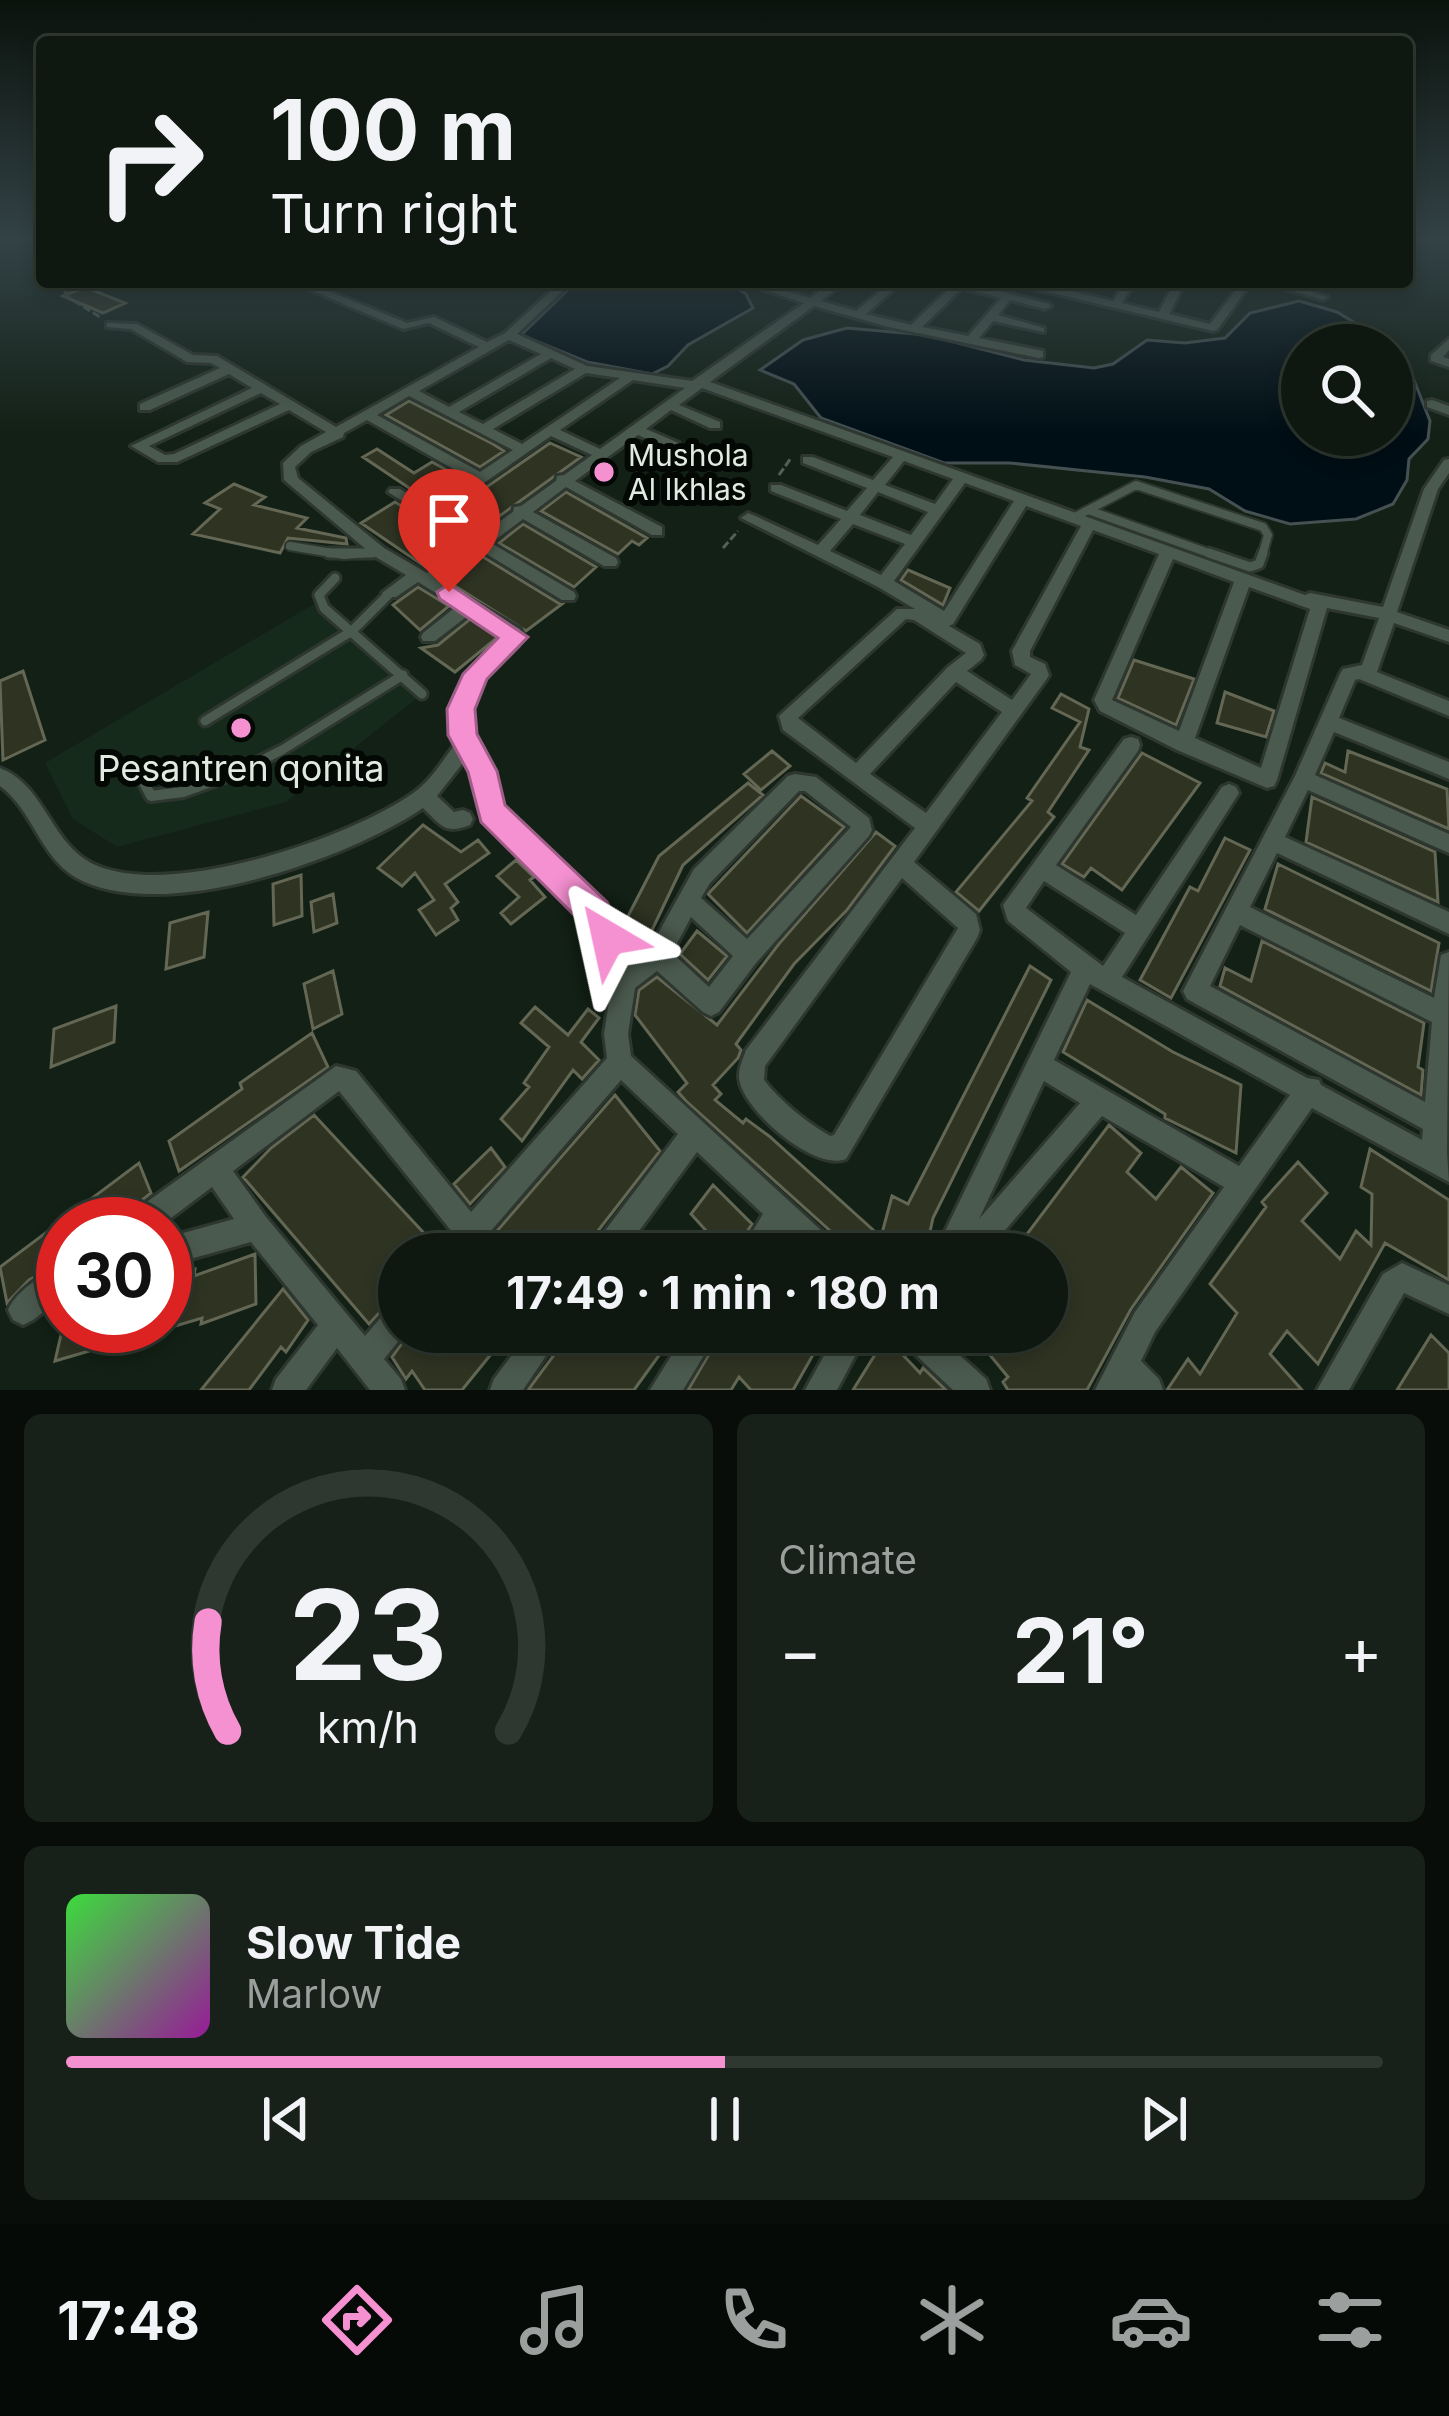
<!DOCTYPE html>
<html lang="en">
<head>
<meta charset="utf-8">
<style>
	:root { --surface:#0e1810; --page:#172119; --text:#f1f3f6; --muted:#9ba09f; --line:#2e3730; --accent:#f590d1 }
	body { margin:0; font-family:Inter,sans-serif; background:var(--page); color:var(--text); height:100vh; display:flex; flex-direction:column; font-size:45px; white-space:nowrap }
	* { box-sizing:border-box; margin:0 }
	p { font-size:39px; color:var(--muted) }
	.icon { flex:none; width:66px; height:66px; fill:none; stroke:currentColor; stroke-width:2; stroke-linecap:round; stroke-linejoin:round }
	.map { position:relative; height:1390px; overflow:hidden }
	.side { display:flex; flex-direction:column; gap:24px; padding:24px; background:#080d09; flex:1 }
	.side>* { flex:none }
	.hud { position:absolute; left:36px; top:36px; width:1377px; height:252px; border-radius:12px; box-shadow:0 6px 18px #0003,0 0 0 3px var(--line); background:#0e1810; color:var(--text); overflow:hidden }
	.controls { position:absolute; left:1281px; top:324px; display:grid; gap:24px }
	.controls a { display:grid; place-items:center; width:132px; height:132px; border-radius:50%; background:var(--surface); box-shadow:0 6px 18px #0003,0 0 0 3px var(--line); font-size:60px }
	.speed { position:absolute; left:36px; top:1197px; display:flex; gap:24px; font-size:60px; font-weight:700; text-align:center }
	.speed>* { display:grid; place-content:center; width:156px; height:156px; border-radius:50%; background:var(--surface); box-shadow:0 6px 18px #0003,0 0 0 3px var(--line); line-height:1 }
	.speed .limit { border:18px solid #d22; background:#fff; color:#111 }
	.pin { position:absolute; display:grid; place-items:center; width:102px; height:102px; color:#fff; margin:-123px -51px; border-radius:50% 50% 50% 0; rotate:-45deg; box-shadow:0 0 12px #0007 }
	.pin .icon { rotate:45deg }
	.me { position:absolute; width:132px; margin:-66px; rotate:324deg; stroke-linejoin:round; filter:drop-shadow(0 0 9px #0008) }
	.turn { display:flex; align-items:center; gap:42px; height:252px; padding:0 36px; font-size:54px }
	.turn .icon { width:156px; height:156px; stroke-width:2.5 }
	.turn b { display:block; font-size:84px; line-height:102px }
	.big { font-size:90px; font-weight:700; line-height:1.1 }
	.side .tile { flex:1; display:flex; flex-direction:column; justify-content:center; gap:18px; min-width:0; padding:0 42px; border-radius:18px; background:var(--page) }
	.side .dial { align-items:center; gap:0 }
	.dial svg { height:312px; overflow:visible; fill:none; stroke:var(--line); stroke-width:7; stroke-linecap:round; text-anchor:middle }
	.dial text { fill:var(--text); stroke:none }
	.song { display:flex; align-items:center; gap:36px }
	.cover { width:144px; height:144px; border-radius:18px; background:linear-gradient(135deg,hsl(120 70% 55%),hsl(300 70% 35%)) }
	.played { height:12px; border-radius:6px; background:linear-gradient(90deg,var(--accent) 50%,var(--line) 50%) }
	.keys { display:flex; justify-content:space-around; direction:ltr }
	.heat { display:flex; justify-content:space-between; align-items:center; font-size:66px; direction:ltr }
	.side .tiles { flex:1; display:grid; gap:24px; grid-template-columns:1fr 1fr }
	.tile:last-child { grid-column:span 2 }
	.trip { position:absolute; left:378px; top:1233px; width:690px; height:120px; border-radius:60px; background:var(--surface); box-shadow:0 6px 18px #0003,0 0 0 3px var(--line); font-weight:700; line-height:120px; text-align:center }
	.dock { display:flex; height:192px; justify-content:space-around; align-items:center; background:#060a06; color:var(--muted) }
	.dock .icon { width:84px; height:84px }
	.dock .current { color:var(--accent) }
	.dock b { font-size:54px; color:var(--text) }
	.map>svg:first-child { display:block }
	.built { fill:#162a1b }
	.water { fill:#000e15; stroke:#445052; stroke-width:3; fill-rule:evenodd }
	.building { fill:#2f3322; stroke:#636754; stroke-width:3 }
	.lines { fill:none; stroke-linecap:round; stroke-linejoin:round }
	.lane-far2-casing { stroke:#2e3630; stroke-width:12 }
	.lane-far1-casing { stroke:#2e3630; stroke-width:15 }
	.lane-casing { stroke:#2e3630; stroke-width:16 }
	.street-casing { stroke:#2e3630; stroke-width:6 }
	.path { stroke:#536056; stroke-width:3; stroke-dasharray:8 3; stroke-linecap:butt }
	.lane-far2 { stroke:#4b5a4e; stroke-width:8 }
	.lane-far1 { stroke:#4b5a4e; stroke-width:9 }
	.lane { stroke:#4b5a4e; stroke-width:10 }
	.street { fill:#4b5a4e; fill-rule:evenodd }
	.route { fill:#f590d1; stroke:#9f5e88; stroke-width:3 }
	.poi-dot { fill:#f590d1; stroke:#040804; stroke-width:4.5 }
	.labels { text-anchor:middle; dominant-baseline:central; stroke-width:12; stroke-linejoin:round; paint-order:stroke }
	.far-poi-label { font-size:30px; fill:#e1eae2; stroke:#040804; text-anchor:start }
	.poi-label { font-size:36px; fill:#e1eae2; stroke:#040804 }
</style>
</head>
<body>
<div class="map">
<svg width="1449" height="1390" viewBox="0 0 1449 1390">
	<rect width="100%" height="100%" fill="#122015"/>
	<path class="built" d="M319,601L422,694L286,802L117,847L73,819L45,763Z"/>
	<path class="water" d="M576,282H728L746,294L753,308L688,345L668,366L652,374L587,362L521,335Z
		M1299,301L1337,312L1403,352L1430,421L1428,439L1409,459L1407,480L1393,504L1356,519L1290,524L1245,511L1209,489L1145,477L1010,463H944L821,418L794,384L760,370L803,340L847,328L927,335L1024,360L1094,368L1113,364L1147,340L1185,343L1225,338L1250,313ZM1302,345H1392V435H1302Z"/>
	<path class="building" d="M85,287L125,303L103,313L63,296Z
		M409,401L493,444L504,451L480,467L386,415Z
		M550,443L581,457L479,531L449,513Z
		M377,449L414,473L432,462L463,479L430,502L363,457Z
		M234,484L265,497L254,505L307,518L297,528L346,538L347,544L288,538L280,553L193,534L220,509L205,503Z
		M566,492L647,538L639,545L632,541L618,554L541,511Z
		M395,502L461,543L427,568L361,523Z
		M523,524L596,567L574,587L499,543Z
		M480,555L560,604H562L526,631L447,581Z
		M908,570L950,588L943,605L901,580Z
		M418,587L449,606L420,630L393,605Z
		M470,619L498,637L455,672L421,648L438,645Z
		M1134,660L1194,679L1176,725L1118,698Z
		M23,671L45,740L3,760L0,681Z
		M1225,692L1274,711L1266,737L1217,723Z
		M1061,694L1089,709L1080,747L1089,750L1048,812L1054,817L979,911L956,892L1032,801L1027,798L1080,722L1052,708Z
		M772,751L790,766L761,790L744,774Z
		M1348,751L1447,789L1449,829L1321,773L1325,763L1345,772Z
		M1142,753L1200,783L1122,890L1091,868L1084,877L1062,864Z
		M748,783L763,795L683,865L644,947L635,954L628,952L625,944L634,925L625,922L659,856Z
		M801,796L844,827L747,933L708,894Z
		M1312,797L1435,852L1438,902L1306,842Z
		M423,825L461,852L478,840L489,853L445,884L458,902L451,908L458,920L436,935L419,910L434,900L415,873L402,886L378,868Z
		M876,832L895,846L847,910L794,964L736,1044L741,1050L738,1058L713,1085L721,1094L715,1100L743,1123L746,1119L769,1136L881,1237L892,1196L908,1204L1030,966L1051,980L933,1218L925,1254H856L686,1101L678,1092L687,1083L635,1015L639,990L657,977L717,1025L778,945Z
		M1225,838L1250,850L1171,998L1140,980L1190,887L1198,891Z
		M516,860L534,877L530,880L545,897L511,924L501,913L519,897L497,876Z
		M1278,864L1439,943L1431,991L1265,909Z
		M301,875L302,916L274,925L273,884Z
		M333,894L337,923L314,932L311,902Z
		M208,912L204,957L166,969L170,923Z
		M697,931L727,956L708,980L680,954Z
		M1262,941L1424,1023L1418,1067L1423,1070L1421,1095L1220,986L1225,968L1251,981Z
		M333,971L342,1014L313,1029L304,984Z
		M1087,1000L1173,1052L1241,1085L1236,1153L1165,1118V1114L1063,1052Z
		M116,1006L114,1042L51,1067L54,1029Z
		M535,1007L568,1035L588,1009L599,1018L581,1042L599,1060L582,1079L573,1070L522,1141L501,1119L529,1087L524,1083L549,1047L521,1023Z
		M312,1033L328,1067L179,1171L169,1141L242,1089L240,1083Z
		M615,1095L660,1151L580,1254H477Z
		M314,1115L436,1246L429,1254H399V1291L369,1324L243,1177L271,1148Z
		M1109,1125L1141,1153L1127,1172L1156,1199L1181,1167L1213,1193L1131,1309L1087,1390H1008L1003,1382L1008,1377L971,1332H1047V1254H1012Z
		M491,1148L505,1167L470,1204L454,1184Z
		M1370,1149L1449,1200V1280L1385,1243L1318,1364L1287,1331L1270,1354L1302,1390H1167L1188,1359L1200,1374L1237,1313L1210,1284L1266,1207L1262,1202L1298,1162L1327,1193L1302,1221L1340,1259L1356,1231L1371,1245L1372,1194L1361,1187Z
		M139,1163L151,1193L112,1224H63V1261L29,1280L7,1303L0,1267Z
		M713,1185L752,1224L733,1254H696L710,1235L691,1214Z
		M255,1254L256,1304L201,1324L202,1318L165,1329V1278L195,1269L194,1276Z
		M283,1289L308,1320L286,1352L281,1347L249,1390H201Z
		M63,1326H161V1330L55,1361Z
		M410,1332H509L462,1390H425L412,1371L406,1379L392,1357Z
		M571,1332H676L634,1390H528Z
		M722,1332H826L793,1390H751L739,1377L731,1390H688Z
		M1431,1335L1449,1353V1390H1397Z
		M886,1337L920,1373L923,1368L946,1390H853Z"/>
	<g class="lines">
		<g class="lane-far2-casing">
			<path id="lane-far2" d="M1088,510L1217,556
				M1088,510L1136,485L1263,527L1268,535L1262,556
				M1077,516L1088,510
				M290,546L344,555L379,552"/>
		</g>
		<g class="lane-far1-casing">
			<path id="lane-far1" d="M329,553H373
				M1209,553L1250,567L1259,564L1263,553
				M335,578L319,595L324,608L422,694
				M205,721L352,631L390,593
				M234,774L282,750L403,675"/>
		</g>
		<g class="lane-casing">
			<path id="lane" d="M140,775L151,796L183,792L241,771"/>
		</g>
		<g class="street-casing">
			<path id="street" d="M292,282H306L407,323L434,317L487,342L505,333L561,282H572L517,334L587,366L692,381L804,303L740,282H756L810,298L832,282H844L821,301L856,311L891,282H902L866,314L911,325L953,285L948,282H965L1049,304L1051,306L1045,309L1010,300L998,315L1044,328V332L993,321L979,338L1043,351V357L1039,358L889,327L814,306L710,382L1305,595L1310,593L1383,607L1424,489L1444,460L1449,459V473L1438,489L1397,612L1449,630V642L1394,623L1377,672L1449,701V716L1359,679L1355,680L1339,718L1449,762V779L1334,732L1315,775L1449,834V853L1308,790L1285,837L1449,912V934L1277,853L1250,907L1434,998L1441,955L1449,952L1447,1153L1449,1182L1312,1108L1155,1332L1141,1361L1159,1379L1163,1390H1095L1135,1312L1224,1187L1102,1116L985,1254H934L1071,972L1008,921L1003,905L1124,739L1131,737L1138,739L1140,745L1138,751L1056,865L1136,915L1222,787L1229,784L1236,787L1239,793L1122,977L1307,1078L1319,1080L1321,1085L1422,1140L1423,1129L1187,999L1183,991L1295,776L1340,674L1343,669L1362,665L1379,618L1327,608L1277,780L1274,786L1267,788L1177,750L1100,711L1094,700L1159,554L1093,530L1030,651V657L1045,664L1049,675L1046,680L914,862L976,914L980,930L977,938L846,1159C815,1172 742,1110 739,1078C738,1069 743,1059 746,1050L915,828L783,730L779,716L897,609H915L878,587L741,518L748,513L753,515L818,545L841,519L771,491V485H781L847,511L867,488L803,463V457H813L873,480L893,457L702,388L679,405L720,422V428H710L671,410L646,429L679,443V449H669L638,435L575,481L662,527V535H652L566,487L533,512L616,558L618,562L616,566H604L523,519L491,543L574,592L576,596L574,600H562L480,550L439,581L520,629L522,633L518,646L477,687L470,709L472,734L493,771L501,808L518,829L603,906L629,964L650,948L694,869L788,776L795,774L816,777L869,818L872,830L869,836L756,963L719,1012L711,1016L703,1012L657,971L635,988L628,1034L631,1056L836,1244L840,1254H806L783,1232L769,1254H739L763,1214L697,1152L622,1254H591L595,1244L678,1134L621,1080L471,1254H439L453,1233L339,1091L233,1171L266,1217L365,1336L389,1308L399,1303V1332H406L384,1359L401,1379L405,1390H370L337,1348L306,1390H272L276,1379L318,1325L251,1242L165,1266V1238L234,1219L212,1187L163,1224H126L130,1214L336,1066L356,1071L471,1212L607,1058L604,1034L612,982L598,942L587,920L504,843L485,818L474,772L466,759L437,796L454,812L463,810L470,813L473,819L470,825C444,835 441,825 423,808C348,859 160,926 75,877C40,856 32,809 0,786V768C43,785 49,836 86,860C157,905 353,838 416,791C433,778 444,758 457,742C434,687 481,672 505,636L470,614L435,641H423L421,637L423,633L457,606L418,582L396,597H384L382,593L406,575L374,556L284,480L283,463L301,446L326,432L289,410L177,462H158L131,446L252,388L229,374L150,410H140V404L220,368L211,363L187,362L131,329L107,327V323L137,324L193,355L217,356L336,427L479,347L429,323L403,329ZM962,288L1001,298L968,336L922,327ZM509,340L541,354L449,407L419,391ZM551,358L575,369L483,424L459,412ZM586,373L620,378L522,444L493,429ZM633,380L685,388L600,449L560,430ZM261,393L280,404L174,454L165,455L149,446ZM409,396L513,450L480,472L377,415ZM367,420L471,479L430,507L400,489H390L388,492L469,543L427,573L384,548L298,478L295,467L311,452L343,437L344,433ZM551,436L592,455L564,475L557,476L556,481L521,506L514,507L513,512L479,536L441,513ZM904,461L953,479L935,504L885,485ZM965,483L1014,501L944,611L894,581ZM878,492L928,512L911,535L860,515ZM1026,506L1081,526L1012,651L1015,665L1031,674L1012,700L967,671L981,660L984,655L980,644L949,626L953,624ZM853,524L905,544L881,575L830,551ZM1173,559L1234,582L1179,731L1112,700ZM1249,587L1310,609L1261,768L1195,738ZM906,619L914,620L966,653L948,667L856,763L798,718ZM956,682L1002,712L926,813L870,774ZM799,791H805L851,827L747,939L701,898L710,883ZM902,878L958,928L834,1135L830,1136C805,1121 782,1103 764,1080L765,1066ZM1044,881L1125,933L1103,966L1026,908ZM691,917L733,956L709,987L672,953ZM1240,925L1432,1022L1425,1102L1210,986ZM1090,984L1290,1095L1239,1166L1054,1060ZM1044,1081L1080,1103L979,1219Z
				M1032,282L1113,301L1125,282H1135L1122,303L1159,312L1175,282H1185L1169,314L1210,324L1242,282H1252L1217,330L1213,331L1027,287V283Z
				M1263,282H1280L1328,297L1323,300Z
				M1330,282H1344V283L1339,286Z
				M1449,339V350L1443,357L1449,359V367L1431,361V355Z
				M1432,400L1449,406V415L1427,407V401Z
				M1402,1263L1449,1285V1314L1404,1293L1349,1390H1317L1383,1274Z
				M63,1265V1297L33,1320L23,1325L13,1320L8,1310C16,1291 44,1273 63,1265Z
				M529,1332H562L523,1390H490L494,1379Z
				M686,1332H718L683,1390H650Z
				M837,1332H868L837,1390H805Z
				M897,1332H934L986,1379L990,1390H953L902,1342Z"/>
		</g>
		<path class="path" d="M79,282L63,294L100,317
			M779,475L791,458
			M723,548L738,531"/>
		<use href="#lane-far2" class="lane-far2"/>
		<use href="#lane-far1" class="lane-far1"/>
		<use href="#lane" class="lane"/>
		<use href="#street" class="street"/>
	</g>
	<linearGradient id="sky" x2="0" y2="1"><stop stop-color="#0a120c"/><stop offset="0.55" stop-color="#334246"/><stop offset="1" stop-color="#334246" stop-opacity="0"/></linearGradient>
	<rect width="1449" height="435" fill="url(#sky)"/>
	<path class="route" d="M449,584L528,637L487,679L475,709L477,734L497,771L505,805L607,902L625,938L620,950L608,954L596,950L583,924L481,822L468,772L448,735L447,709L463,674L498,638L440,599L437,592Z"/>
	<g class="poi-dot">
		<circle cx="604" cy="472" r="12"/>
		<circle cx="241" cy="728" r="12"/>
	</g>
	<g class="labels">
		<g class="far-poi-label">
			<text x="628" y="455">Mushola<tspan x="628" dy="34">Al Ikhlas</tspan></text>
		</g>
		<g class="poi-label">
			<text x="241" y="768">Pesantren qonita</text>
		</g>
	</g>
</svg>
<div class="controls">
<a><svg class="icon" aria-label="search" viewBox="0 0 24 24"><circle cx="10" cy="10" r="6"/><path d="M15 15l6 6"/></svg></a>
</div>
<div class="speed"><div class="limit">30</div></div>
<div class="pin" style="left:449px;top:592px;background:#d93025"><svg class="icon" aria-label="arrive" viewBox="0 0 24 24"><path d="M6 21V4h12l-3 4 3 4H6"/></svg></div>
<svg class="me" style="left:608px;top:938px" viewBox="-20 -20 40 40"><path d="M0-17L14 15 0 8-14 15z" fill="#f590d1" stroke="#fff" stroke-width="4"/></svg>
<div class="trip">17:49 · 1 min · 180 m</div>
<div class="hud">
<div class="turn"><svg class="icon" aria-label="right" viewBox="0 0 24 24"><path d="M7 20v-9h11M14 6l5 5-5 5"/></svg><div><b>100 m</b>Turn right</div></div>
</div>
</div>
<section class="side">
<div class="tiles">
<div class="tile dial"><svg viewBox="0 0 100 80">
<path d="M14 69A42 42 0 1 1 86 69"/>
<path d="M14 69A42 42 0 0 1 9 41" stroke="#f590d1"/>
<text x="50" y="56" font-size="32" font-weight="700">23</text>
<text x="50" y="72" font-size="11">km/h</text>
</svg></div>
<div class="tile"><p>Climate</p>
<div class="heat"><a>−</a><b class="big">21°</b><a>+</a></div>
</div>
<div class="tile">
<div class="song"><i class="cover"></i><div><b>Slow Tide</b><p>Marlow</p></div></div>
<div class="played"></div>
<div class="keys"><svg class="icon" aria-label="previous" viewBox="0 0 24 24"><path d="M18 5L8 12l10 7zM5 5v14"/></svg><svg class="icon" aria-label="pause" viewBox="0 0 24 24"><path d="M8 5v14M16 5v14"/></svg><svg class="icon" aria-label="next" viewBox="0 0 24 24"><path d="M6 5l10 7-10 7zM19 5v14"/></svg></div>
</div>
</div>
</section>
<nav class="dock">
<b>17:48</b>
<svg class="icon current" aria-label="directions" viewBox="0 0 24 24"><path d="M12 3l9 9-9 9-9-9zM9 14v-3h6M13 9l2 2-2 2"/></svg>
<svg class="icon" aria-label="music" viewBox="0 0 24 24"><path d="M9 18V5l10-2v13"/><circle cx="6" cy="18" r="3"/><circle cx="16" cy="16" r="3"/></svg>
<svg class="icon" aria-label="phone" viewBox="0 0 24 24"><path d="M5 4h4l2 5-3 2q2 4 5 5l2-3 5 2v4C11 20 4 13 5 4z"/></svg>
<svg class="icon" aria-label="climate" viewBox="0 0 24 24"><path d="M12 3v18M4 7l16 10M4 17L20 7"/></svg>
<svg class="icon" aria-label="car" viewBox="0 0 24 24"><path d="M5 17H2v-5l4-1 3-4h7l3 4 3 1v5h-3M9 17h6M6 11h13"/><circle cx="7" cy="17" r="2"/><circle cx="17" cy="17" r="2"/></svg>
<svg class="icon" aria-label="filters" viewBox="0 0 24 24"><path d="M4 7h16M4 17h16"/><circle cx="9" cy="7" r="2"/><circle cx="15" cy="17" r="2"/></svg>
</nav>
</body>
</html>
